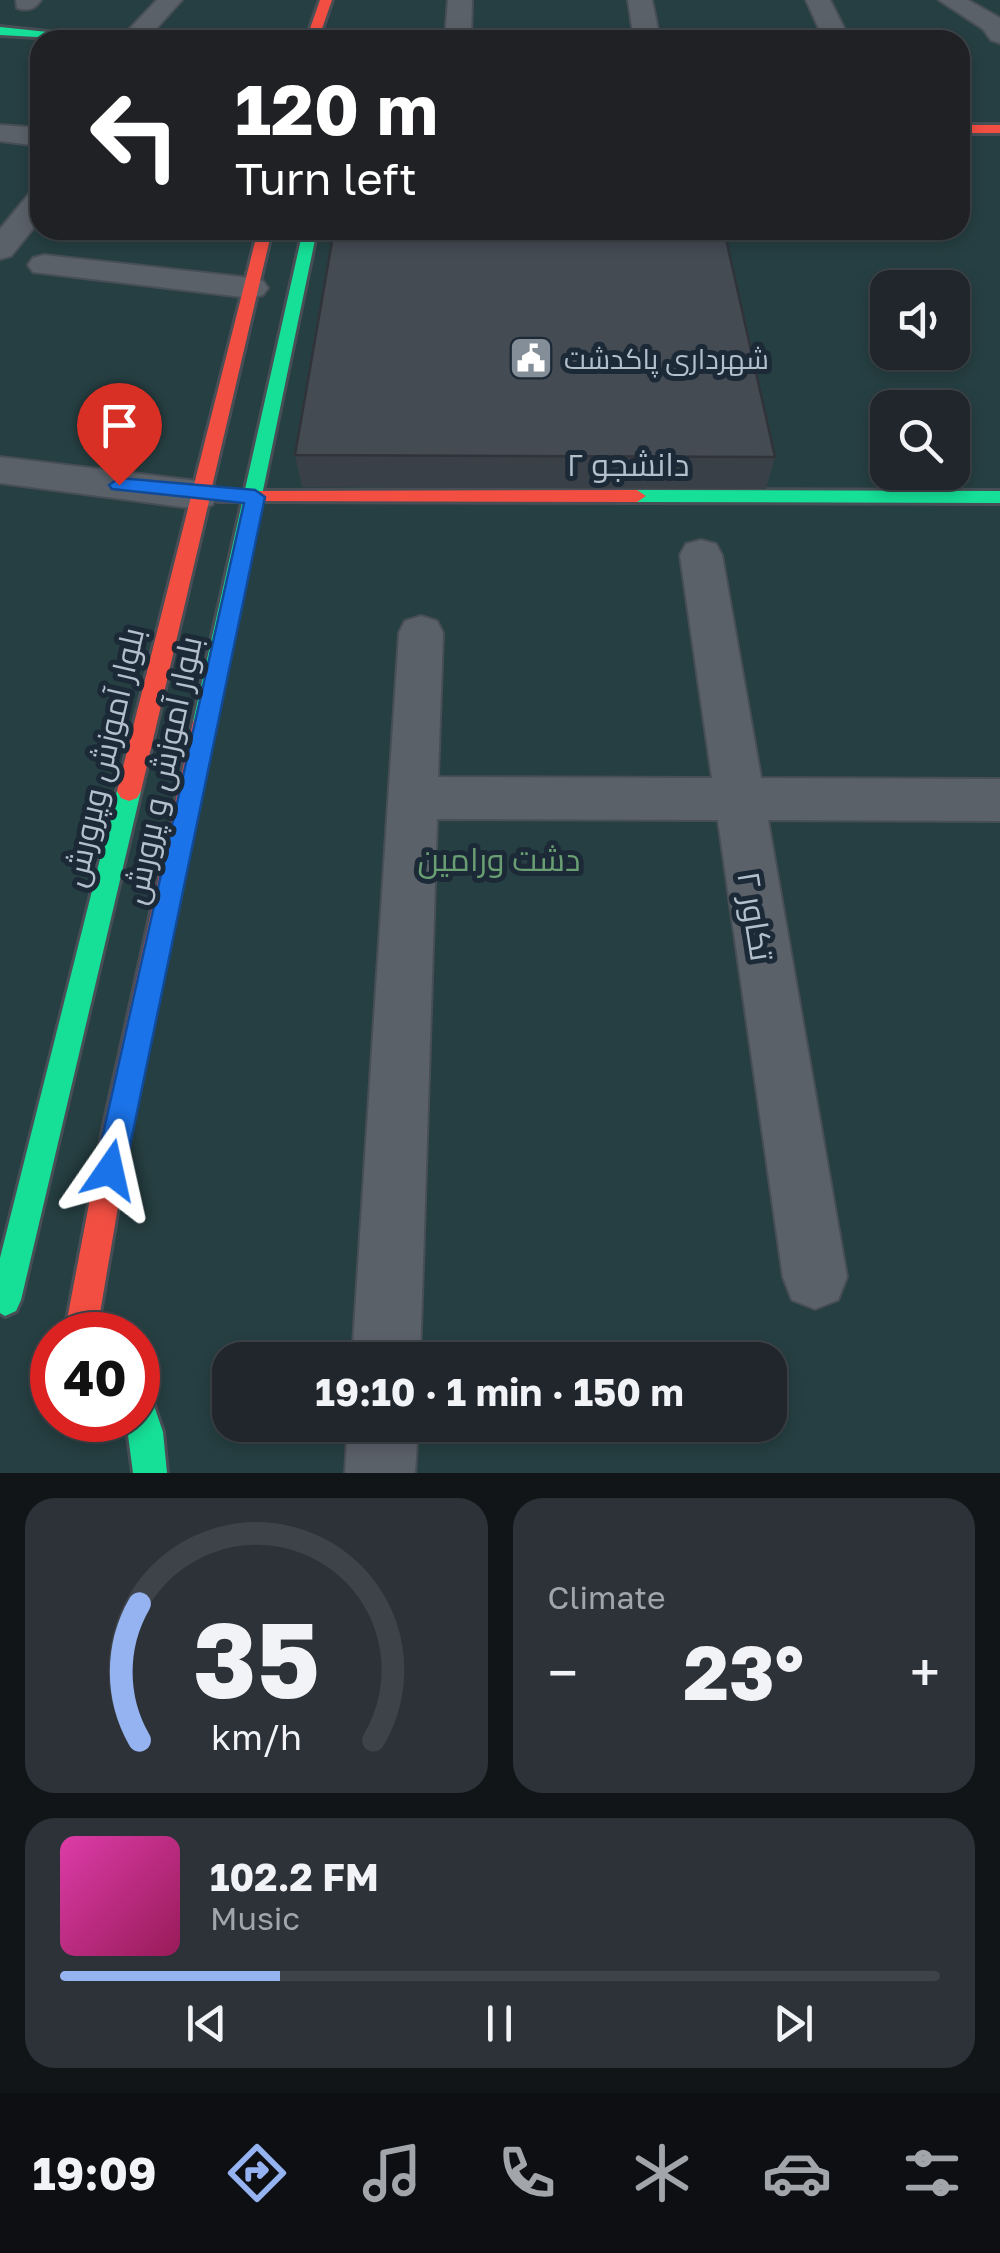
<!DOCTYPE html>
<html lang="en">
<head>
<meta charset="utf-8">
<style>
	:root { --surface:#20262c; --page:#2d3238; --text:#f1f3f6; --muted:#a2a5a9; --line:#3d4348; --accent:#95b2f1 }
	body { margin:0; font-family:"Golos Text",Cairo,sans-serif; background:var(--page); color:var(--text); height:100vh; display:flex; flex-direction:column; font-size:38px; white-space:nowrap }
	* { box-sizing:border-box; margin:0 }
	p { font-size:32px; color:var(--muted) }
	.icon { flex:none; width:55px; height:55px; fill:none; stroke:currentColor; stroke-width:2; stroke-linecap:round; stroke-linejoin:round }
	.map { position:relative; height:1473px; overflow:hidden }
	.panel { display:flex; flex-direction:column; gap:25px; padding:25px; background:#121518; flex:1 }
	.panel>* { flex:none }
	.guide { position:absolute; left:30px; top:30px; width:940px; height:210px; border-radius:30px; box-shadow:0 5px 15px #0003,0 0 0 2px var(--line); background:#202124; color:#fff; overflow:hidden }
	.fabs { position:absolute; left:870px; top:270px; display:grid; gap:20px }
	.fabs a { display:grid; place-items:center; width:100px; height:100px; border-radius:20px; background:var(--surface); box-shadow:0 5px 15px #0003,0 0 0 2px var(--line); font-size:50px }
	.speed { position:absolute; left:30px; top:1312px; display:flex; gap:20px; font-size:50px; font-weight:700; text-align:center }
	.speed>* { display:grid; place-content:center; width:130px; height:130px; border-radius:50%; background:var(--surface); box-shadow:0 5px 15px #0003,0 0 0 2px var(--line); line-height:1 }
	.speed .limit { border:15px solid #d22; background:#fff; color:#111 }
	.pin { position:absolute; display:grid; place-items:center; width:85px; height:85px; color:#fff; margin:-102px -42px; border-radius:50% 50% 50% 0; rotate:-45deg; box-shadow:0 0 10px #0007 }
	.pin .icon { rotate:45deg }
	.me { position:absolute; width:110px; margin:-55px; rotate:11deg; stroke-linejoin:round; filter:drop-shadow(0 0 8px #0008) }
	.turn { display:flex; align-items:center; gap:35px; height:210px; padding:0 40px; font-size:45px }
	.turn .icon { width:130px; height:130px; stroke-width:2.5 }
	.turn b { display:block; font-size:70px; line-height:85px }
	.big { font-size:75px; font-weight:700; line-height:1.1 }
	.panel .card { flex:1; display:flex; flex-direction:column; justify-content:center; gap:15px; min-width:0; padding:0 35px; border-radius:30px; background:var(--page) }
	.panel .dial { align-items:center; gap:0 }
	.dial svg { height:260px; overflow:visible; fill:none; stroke:var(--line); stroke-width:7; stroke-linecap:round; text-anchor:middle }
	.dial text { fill:var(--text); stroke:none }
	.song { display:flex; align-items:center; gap:30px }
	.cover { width:120px; height:120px; border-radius:15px; background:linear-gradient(135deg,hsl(320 70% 55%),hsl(330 70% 35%)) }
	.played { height:10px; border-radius:5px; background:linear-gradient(90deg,var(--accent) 25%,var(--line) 25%) }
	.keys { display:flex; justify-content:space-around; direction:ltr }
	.heat { display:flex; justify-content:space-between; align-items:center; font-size:55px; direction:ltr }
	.panel .tiles { flex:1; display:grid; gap:25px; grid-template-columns:1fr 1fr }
	.card:last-child { grid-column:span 2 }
	.trip { position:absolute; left:212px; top:1342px; width:575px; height:100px; border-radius:30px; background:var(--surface); box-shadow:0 5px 15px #0003,0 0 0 2px var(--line); font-weight:700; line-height:100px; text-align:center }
	.tab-bar { display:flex; height:160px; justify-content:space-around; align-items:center; background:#0d0f12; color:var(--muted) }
	.tab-bar .icon { width:70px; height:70px }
	.tab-bar .selected { color:var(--accent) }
	.tab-bar b { font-size:45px; color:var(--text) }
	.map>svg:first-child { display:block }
	.green { fill:#263f42; fill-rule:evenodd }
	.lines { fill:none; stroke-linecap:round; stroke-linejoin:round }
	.street-casing { stroke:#484e55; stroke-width:4 }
	.fast-casing { stroke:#484e55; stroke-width:6 }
	.jam-casing { stroke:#484e55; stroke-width:6 }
	.street { fill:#5b6169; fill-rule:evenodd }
	.fast { fill:#16e098; fill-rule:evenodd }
	.jam { fill:#f24e42; fill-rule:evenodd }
	.wall { fill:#3a4047 }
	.building { fill:#444b53; stroke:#30343a; stroke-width:2.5 }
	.route { fill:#1a73e8; stroke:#114b97; stroke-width:2.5 }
	.labels { text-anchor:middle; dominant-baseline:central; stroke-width:10; stroke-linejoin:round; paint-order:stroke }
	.far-poi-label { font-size:28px; fill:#b4bfcc; stroke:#1c2937; text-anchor:start }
	.street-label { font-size:32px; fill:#b4bfcc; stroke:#1c2937 }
	.park-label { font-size:32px; fill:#699f73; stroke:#1c2937 }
</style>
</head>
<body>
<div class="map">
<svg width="1000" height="1473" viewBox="0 0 1000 1473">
	<rect width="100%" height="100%" fill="#2a323b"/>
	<path class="green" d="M0,0H1000V1473H0ZM40,40H960V230H40ZM888,288H952V352H888ZM888,408H952V472H888ZM52,1335H138V1420H52ZM230,1360H770V1425H230Z"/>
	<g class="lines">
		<g class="street-casing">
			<path id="street" d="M16,0H41C34,10 28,11 17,8Z
				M157,0H182L146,40H119Z
				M448,0H472L471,40H445Z
				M628,0H652L660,40H634Z
				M806,0H830L850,40H824Z
				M939,0H968L1000,18V43L991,40L983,29Z
				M0,125L40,128V146L0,141Z
				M40,191V220L11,256L0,259V229L29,194Z
				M44,255L251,278L263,281L268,288L263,295L251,298L33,272L28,265L33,258Z
				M0,457L198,481L212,485L218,495L212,505L198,509L0,483Z
				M701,540L716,544L722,555L761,778L1000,779V821L768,820L847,1277L838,1300L815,1309L792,1300L783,1277L718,820L437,819L420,1360H352L399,633L405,621L421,616L437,621L443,633L438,777L712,778L680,555L686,544Z
				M348,1425H418L415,1473H345Z"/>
		</g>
		<g class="fast-casing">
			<path id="fast" d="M0,27L86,36L92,40L0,35Z
				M303,230H317L215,722L212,728H196L193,722Z
				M637,490L1000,491V503L637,502L628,496Z
				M129,781L137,784L141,791L21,1300L16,1311L5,1316L0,1313V1258L117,791L121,784Z
				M138,1390L150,1394L163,1432L167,1473H133L126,1420H138Z"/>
		</g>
		<g class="jam-casing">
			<path id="jam" d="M320,0H332L318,40H306Z
				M960,125H1000V133H960Z
				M258,230H272L211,491L637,490L646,496L637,502L218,501L210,497L141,791L137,798L129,801L121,798L117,791Z
				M204,713L212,716L215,722L131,1130L98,1325L94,1335H70L66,1325L103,1130L193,722L196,716Z"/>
		</g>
		<use href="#street" class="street"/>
		<use href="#fast" class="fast"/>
		<use href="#jam" class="jam"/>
	</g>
	<path class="wall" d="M295,455L775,457L766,489L302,487Z"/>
	<path class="building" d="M334,230H724L775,457L295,455Z"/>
	<path class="route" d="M119,478L255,490L265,497L125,1170L120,1180L110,1184L100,1180L95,1170L244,503L112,489L109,485Z"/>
	<defs>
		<g id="civic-square" transform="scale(2.25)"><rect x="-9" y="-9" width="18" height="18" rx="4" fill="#848e99" stroke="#1c2937"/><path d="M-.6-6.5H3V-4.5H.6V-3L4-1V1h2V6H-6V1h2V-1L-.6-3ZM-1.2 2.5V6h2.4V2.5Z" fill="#fff"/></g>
	</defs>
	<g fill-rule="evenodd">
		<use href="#civic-square" x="531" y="358"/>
	</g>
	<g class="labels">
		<g class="far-poi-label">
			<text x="564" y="358">شهرداری پاکدشت</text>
		</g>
		<g class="street-label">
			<text x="628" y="464">دانشجو ۲</text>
			<text transform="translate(103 757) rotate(-77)">بلوار آموزش وپرورش</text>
			<text transform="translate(162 770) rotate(-78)">بلوار آموزش و پرورش</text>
			<text transform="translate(756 916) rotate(81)">تکاور ۲</text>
		</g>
		<g class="park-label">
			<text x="499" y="859">دشت ورامین</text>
		</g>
	</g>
</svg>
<div class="fabs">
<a><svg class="icon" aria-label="sound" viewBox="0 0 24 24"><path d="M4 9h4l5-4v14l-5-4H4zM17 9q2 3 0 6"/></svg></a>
<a><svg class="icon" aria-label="search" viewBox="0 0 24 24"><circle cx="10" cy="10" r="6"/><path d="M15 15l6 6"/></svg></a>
</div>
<div class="speed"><div class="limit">40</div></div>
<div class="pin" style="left:119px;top:485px;background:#d93025"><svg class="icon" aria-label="arrive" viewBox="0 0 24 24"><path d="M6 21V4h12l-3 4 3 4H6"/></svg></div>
<svg class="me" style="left:110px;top:1170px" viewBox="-20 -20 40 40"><path d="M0-17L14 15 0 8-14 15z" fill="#1a73e8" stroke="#fff" stroke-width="4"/></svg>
<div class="trip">19:10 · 1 min · 150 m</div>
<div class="guide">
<div class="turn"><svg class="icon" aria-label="left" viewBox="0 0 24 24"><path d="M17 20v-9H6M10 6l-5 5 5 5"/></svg><div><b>120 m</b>Turn left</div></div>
</div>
</div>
<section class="panel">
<div class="tiles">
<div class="card dial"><svg viewBox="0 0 100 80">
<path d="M14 69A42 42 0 1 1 86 69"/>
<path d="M14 69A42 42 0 0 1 14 27" stroke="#95b2f1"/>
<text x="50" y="56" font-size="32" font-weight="700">35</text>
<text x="50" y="72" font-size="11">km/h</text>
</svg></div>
<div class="card"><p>Climate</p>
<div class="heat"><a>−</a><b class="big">23°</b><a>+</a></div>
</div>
<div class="card">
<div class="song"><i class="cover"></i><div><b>102.2 FM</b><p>Music</p></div></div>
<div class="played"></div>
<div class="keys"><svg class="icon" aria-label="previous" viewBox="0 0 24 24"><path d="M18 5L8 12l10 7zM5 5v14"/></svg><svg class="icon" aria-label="pause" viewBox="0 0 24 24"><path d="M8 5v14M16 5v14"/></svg><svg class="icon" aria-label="next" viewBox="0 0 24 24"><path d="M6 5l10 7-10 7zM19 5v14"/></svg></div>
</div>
</div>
</section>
<nav class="tab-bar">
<b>19:09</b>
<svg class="icon selected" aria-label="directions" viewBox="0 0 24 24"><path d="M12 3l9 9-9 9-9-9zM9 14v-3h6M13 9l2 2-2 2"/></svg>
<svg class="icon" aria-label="music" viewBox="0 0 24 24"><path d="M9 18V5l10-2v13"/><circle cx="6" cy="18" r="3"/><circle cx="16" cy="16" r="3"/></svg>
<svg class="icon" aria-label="phone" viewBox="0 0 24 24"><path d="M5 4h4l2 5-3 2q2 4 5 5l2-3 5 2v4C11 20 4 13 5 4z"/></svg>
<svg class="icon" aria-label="climate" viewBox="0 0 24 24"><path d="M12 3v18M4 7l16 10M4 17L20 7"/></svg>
<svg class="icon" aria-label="car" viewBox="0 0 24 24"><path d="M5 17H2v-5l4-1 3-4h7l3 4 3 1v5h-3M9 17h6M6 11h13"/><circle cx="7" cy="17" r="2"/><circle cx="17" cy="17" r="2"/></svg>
<svg class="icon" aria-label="filters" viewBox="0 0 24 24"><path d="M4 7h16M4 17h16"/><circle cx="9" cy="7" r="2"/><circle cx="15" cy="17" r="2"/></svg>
</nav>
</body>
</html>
